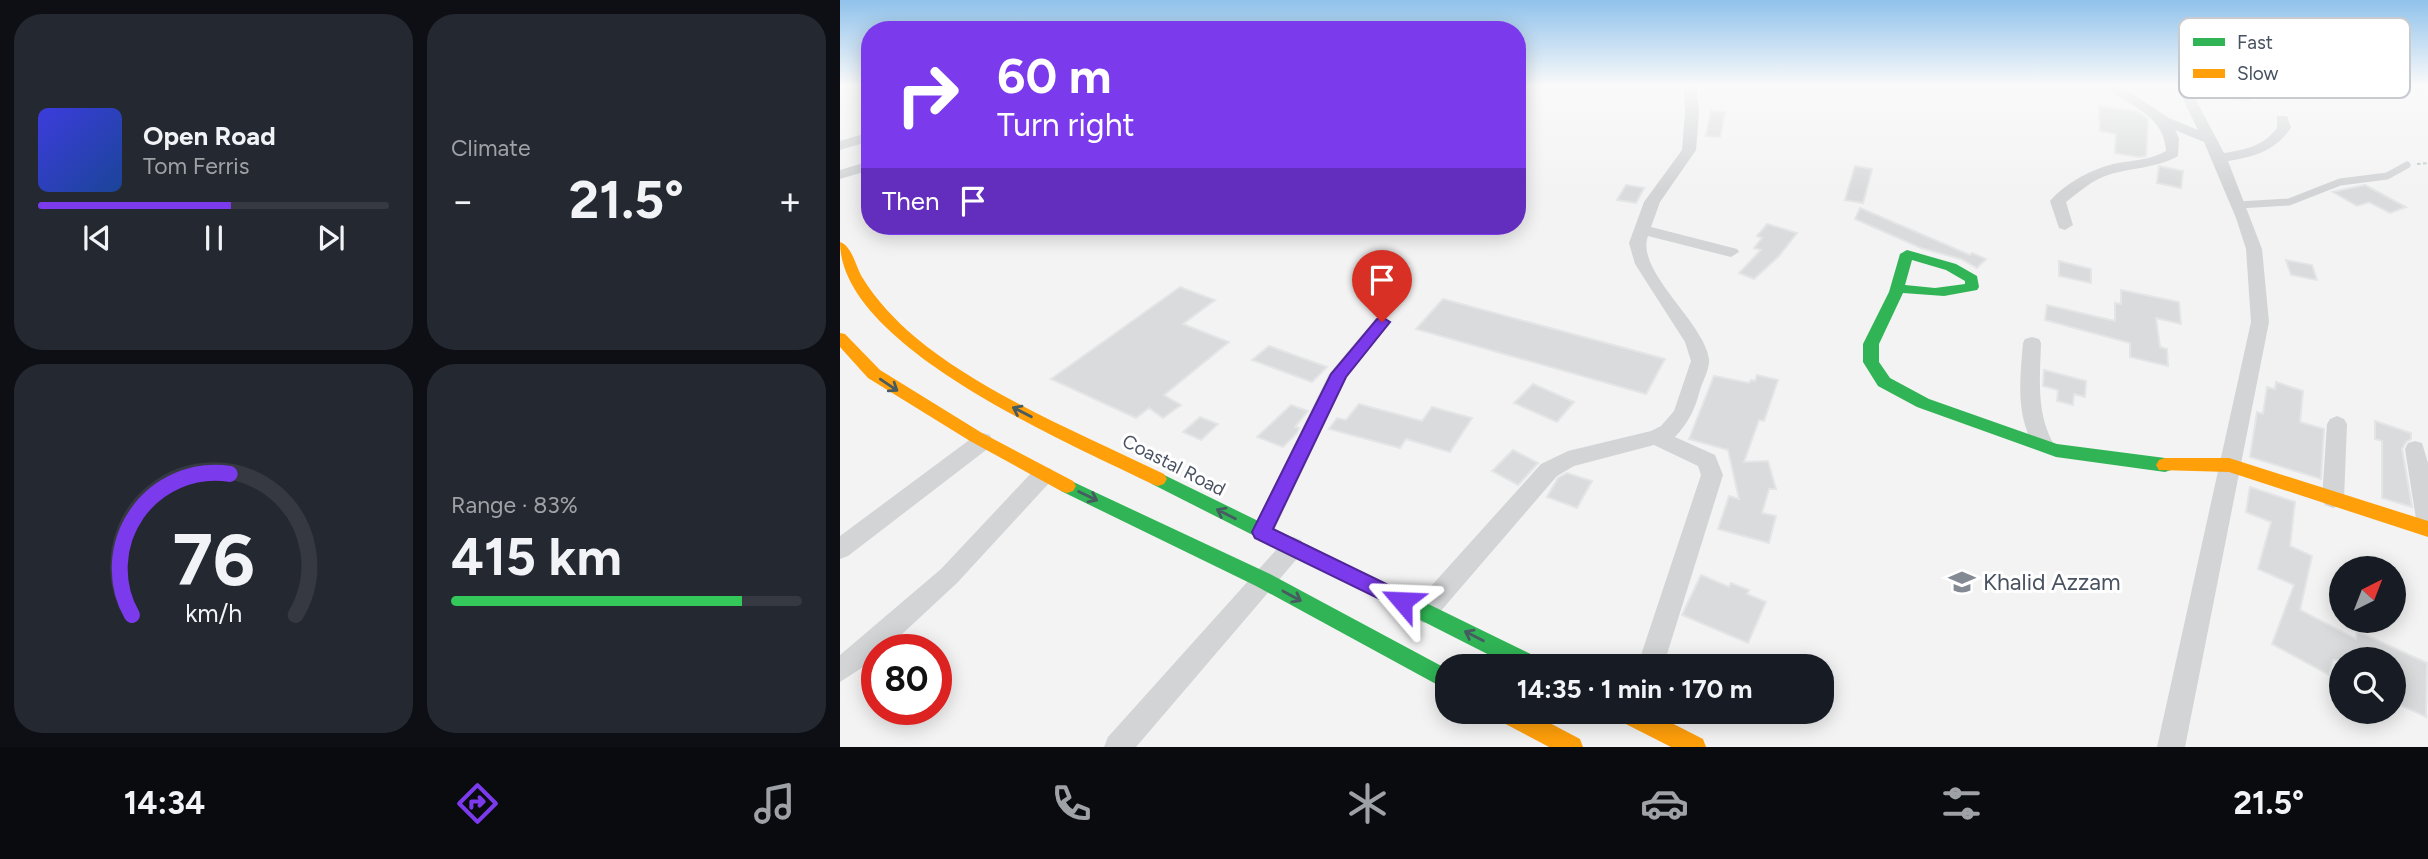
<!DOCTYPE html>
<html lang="en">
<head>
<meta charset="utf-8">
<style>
	:root { --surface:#171b24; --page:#242831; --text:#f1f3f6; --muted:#9ea1a6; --line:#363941; --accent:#7c3aed }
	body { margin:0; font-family:Figtree,sans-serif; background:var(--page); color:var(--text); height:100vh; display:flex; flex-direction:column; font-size:26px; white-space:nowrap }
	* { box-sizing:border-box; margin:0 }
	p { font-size:23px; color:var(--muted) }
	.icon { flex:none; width:38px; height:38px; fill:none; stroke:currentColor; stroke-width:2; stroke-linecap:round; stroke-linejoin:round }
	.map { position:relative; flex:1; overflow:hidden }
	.side { display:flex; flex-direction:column; gap:14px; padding:14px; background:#0d0f14; width:840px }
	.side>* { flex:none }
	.hud { position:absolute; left:21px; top:21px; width:665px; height:214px; border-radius:28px; box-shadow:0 4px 18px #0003; background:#7c3aed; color:#fff; overflow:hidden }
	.needle { width:46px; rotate:42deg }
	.tools { position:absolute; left:1489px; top:556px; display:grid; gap:14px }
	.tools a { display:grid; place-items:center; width:77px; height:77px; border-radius:50%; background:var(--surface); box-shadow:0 4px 18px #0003; font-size:35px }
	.speed { position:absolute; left:21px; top:634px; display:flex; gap:14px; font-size:35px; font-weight:700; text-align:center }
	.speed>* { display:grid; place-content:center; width:91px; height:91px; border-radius:50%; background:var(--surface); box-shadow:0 4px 18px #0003; line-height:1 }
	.speed .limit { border:10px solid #d22; background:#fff; color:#111 }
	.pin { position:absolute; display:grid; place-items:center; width:60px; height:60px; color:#fff; margin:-72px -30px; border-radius:50% 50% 50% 0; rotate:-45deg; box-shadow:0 0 7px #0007 }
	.pin .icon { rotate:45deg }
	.me { position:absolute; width:77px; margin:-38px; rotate:296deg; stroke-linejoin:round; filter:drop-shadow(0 0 5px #0008) }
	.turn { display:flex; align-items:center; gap:24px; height:147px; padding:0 21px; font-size:32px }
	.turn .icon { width:91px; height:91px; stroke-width:2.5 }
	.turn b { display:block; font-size:49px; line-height:60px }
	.then { display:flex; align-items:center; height:66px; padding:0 21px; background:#0003; gap:14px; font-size:26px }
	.big { font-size:52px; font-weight:700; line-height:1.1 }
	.side .card { flex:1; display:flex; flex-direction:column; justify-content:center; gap:10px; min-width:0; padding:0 24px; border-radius:28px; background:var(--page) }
	.side .dial { align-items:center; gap:0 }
	.dial svg { height:182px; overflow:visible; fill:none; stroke:var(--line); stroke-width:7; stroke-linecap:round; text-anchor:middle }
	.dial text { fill:var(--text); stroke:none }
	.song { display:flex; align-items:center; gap:21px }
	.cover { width:84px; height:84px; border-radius:10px; background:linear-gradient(135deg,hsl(240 70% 55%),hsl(220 70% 35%)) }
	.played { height:7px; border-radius:4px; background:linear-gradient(90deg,var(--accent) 55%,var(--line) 55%) }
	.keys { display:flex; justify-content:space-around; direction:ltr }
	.heat { display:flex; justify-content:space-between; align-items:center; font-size:38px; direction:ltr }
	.charge { height:10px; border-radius:5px; background:linear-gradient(90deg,#34c759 83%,var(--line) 0) }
	.side .tiles { flex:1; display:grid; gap:14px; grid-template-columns:repeat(2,1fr) }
	.trip { position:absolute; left:595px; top:654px; width:399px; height:70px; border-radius:28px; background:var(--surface); box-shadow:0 4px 18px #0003; font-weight:700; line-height:70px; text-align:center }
	.dock { display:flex; height:112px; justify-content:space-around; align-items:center; background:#090b0e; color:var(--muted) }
	.dock .icon { width:49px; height:49px }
	.dock .on { color:var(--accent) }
	.dock b { font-size:32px; color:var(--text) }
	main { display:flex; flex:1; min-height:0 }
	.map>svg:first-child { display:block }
	.building { fill:#dadbdc; stroke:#e4e5e6; stroke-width:2 }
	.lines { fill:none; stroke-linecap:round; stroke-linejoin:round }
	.path { stroke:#bdc8c7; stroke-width:2; stroke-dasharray:3.5 2.5; stroke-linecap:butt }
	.lane { stroke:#d2d4d6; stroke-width:7 }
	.street { fill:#d2d4d6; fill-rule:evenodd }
	.fast { fill:#30b455; fill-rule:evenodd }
	.slow { fill:#ff9f0a; fill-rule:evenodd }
	.oneway { stroke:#465c60 }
	.route { fill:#7c3aed; stroke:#51269a; stroke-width:2 }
	.labels { text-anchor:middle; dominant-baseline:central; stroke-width:6; stroke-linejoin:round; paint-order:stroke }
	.street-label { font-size:19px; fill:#495261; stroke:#fff }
	.near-poi-label { font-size:23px; fill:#495261; stroke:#fff; text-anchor:start }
	.key { fill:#fff; stroke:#c8cbd0; stroke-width:2 }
	.key-label { font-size:19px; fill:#495261 }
</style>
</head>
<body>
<main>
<section class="side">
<div class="tiles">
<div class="card">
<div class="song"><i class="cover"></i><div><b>Open Road</b><p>Tom Ferris</p></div></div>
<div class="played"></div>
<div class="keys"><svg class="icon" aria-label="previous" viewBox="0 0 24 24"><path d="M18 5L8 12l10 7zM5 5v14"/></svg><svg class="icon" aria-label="pause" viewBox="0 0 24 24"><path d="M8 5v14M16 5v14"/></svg><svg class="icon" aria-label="next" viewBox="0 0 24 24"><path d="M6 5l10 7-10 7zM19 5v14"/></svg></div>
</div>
<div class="card"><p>Climate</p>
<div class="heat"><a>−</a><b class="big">21.5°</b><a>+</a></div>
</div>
<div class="card dial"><svg viewBox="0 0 100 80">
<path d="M14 69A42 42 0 1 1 86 69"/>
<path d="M14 69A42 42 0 0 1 57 7" stroke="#7c3aed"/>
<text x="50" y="56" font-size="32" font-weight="700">76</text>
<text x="50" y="72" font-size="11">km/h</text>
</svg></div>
<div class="card"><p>Range · 83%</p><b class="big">415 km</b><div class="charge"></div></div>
</div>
</section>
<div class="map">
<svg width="1588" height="747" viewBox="0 0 1588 747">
	<rect width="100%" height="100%" fill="#f3f3f3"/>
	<path class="building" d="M1359,85L1407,86L1409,101L1358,93Z
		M1259,106L1298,112L1308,119L1306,156L1298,157L1275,153L1276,134L1260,131Z
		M871,111L885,112L880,137L866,136Z
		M1015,166L1032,169L1023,203L1005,200Z
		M1319,166L1343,171L1341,188L1317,183Z
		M786,185L804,188L796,203L777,200Z
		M1525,185L1566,207L1550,213L1529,202L1517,206L1493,192Z
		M1020,208L1130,255L1132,253L1146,259L1137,268L1121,259L1081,248L1015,219Z
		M927,224L957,233L939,256L914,279L899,273L921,250L914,248L922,238L917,236Z
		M1446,260L1472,265L1477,280L1451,275Z
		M1219,261L1251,269V283L1219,276Z
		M340,287L375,300L343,324L389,342L324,395L341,405L323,418L309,408L296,418L211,379Z
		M1281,290L1339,302L1341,324L1316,318L1320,347L1327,349L1328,366L1290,357V343L1205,320L1207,305L1275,321V303L1281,304Z
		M603,299L825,359L806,394L576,329Z
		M429,346L487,367L472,382L412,360Z
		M1204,370L1246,381L1245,397L1234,394L1233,405L1217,401L1218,390L1203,386Z
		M917,375L938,380L924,421L919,420L904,462L928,461L936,489H929L922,513L936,516L929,543L878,529L889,496L899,499L888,450L849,439L874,376L909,383L911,380L915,381Z
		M1436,382L1463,391L1460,422L1484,429L1481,479L1410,457L1417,412L1423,414L1427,387L1435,389Z
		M693,384L734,402L717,422L674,403Z
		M519,404L582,421L592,407L632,418L610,452L566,439L560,448L489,429L497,418L506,420Z
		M451,405L468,411L455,427L459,428L457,433L443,447L417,437Z
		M360,417L378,424L361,440L343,432Z
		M1535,421L1571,433V439L1566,442L1562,449L1572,507L1542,498V441L1535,439Z
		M673,450L698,463L678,485L652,471Z
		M727,473L752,481L737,508L707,497L718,478Z
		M1410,487L1455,502L1450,546L1472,556L1460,610L1516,639L1517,631L1587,663L1586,717L1554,702V660H1493L1489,675L1432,644L1454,585L1418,569L1431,522L1406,512Z
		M861,575L889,587L891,583L909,590L907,594L926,602L908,643L842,615Z"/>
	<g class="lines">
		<path class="path" d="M1577,164L1588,163"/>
		<path class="lane" d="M1399,205L1449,202L1500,182L1547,176L1567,165"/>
		<path class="street" d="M844,85H856L859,112L856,150L820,202L811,227L897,249L899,252L891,257L808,236C795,271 864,322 869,359C870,368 863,381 860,390C855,409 849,422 835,437L875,455L883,475L823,667H797L861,475L858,466L814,445L734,466L717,476L593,620L584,623L575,620L572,612L575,604L701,464L728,451L811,431L821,426L834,411L851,361L845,342L795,264L789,243L804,202L842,150L845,112Z
			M1271,85H1283L1284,88L1329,118L1358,130L1336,85H1348L1384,153C1404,150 1424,146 1437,128V116H1447L1451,128C1435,151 1414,157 1388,161L1422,249L1429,322L1345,747H1317L1411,322L1406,249L1396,218L1364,142L1335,130L1339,138L1338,156C1315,169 1292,167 1268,175C1252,180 1239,192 1226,202L1233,225L1225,230L1219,228L1210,201C1227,182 1253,168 1278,163C1295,160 1310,160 1326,151C1324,118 1298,110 1273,93Z
			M30,132V141L0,150V141Z
			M30,161V170L0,179V170Z
			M542,316L551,322L507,377L430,539L422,541L414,539L411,532L489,374L536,318Z
			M1192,337L1199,339L1201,343C1200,378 1196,412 1213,443L1210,449L1203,451L1196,449C1175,417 1180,379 1183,343L1185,339Z
			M1497,416L1504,419L1507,424L1504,499L1501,505L1493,508L1485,505L1482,499L1487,424L1490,419Z
			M143,433L150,435L153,441L150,447L8,556L0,559V536L136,435Z
			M1575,441L1582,443L1588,463V534L1580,532L1577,525L1565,449L1568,443Z
			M203,467L211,469L214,475L211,481L117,583L46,649H37L34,660L0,682V655L101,569L195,469Z
			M453,537L461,540L465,547L461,554L296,747H264L268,737L445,540Z"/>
		<path class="fast" d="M1067,250L1116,264L1137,276L1139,287L1137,290L1104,296L1063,293L1039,344V362L1050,378L1089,399L1217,444L1325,458L1331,460L1334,465L1331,470L1325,472L1216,457L1077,407L1038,386L1023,362V344L1049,292L1060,254ZM1072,260L1106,270L1125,281V284L1095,288L1065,285Z
			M318,472L703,660L706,667H673L312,484L309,479L312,474Z
			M227,479L430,574L607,669V690L416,586L221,491L218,486L221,481Z"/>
		<path class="slow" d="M0,242C12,246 16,267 22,277C36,300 55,320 75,337C143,394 244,435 324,474L327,479L324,484L318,486L312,484C230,443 0,347 0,242Z
			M0,333L5,334L40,370L142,433L233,481L236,486L233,491L227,493L221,491L130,441L28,378L0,347Z
			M1325,458H1389L1588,521V537L1389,472L1319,470L1316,465L1319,460Z
			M655,712H689L740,739L743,747H709L658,720Z
			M775,712H810L863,739L866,747H831L778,720Z"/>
	</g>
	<defs><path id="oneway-shaft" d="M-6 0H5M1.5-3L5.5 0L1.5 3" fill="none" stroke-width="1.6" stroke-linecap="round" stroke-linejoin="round" transform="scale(1.75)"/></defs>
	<g class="oneway">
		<use href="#oneway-shaft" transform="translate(49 385) rotate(34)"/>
		<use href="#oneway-shaft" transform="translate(182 412) rotate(-153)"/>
		<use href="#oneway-shaft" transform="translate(248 496) rotate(26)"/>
		<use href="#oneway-shaft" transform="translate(386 514) rotate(-153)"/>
		<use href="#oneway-shaft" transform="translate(452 596) rotate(29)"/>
		<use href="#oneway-shaft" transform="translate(634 636) rotate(-153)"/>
	</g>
	<linearGradient id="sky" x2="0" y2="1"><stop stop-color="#90c2eb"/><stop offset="0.45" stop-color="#fafafa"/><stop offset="1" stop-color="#fafafa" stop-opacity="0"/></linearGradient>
	<rect width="1588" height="190" fill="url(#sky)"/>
	<path class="route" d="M542,317L550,322L506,377L433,529L569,595L572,601L569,607L562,610L415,538L412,532L491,374L537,319Z"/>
	<defs>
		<g id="school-bare" transform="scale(2.1)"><path d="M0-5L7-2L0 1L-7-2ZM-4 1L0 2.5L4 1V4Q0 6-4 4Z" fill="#848a94" stroke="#fff" stroke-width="2.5" paint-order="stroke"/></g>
	</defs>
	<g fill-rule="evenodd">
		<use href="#school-bare" x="1122" y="582"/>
	</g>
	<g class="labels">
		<g class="street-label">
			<text transform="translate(334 465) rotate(27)">Coastal Road</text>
		</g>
		<g class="near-poi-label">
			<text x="1143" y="582">Khalid Azzam</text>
		</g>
	</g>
	<rect x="1339" y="18" width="231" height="80" rx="10" class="key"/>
	<rect x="1353" y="38" width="32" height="8" fill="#30b455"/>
	<rect x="1353" y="69" width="32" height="9" fill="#ff9f0a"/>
	<g class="key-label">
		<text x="1397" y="49">Fast</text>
		<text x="1397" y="80">Slow</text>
	</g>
</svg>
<div class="tools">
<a><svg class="needle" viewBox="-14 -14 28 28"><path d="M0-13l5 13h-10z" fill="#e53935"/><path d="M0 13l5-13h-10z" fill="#9ea1a6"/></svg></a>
<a><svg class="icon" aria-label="search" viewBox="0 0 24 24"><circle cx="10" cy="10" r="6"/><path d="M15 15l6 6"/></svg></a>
</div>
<div class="speed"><div class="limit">80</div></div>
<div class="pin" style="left:542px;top:322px;background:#d93025"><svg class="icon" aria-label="arrive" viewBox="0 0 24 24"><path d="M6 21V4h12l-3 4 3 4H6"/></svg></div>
<svg class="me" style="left:562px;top:601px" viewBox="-20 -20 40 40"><path d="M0-17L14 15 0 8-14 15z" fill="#7c3aed" stroke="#fff" stroke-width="4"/></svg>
<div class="trip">14:35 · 1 min · 170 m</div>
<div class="hud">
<div class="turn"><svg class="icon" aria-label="right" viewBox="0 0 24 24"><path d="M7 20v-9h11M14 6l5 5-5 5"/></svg><div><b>60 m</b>Turn right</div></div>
<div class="then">Then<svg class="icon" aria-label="arrive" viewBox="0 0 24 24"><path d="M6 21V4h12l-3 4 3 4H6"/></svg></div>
</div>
</div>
</main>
<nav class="dock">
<b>14:34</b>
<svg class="icon on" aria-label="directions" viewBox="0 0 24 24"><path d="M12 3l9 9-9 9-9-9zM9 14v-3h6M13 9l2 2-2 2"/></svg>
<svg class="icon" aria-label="music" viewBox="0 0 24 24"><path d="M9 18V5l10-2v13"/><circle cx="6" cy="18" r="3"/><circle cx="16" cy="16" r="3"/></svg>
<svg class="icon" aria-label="phone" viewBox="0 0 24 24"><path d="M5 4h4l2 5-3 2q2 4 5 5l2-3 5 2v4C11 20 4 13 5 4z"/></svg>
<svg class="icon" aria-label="climate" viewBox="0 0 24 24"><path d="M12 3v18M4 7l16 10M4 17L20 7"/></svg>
<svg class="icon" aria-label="car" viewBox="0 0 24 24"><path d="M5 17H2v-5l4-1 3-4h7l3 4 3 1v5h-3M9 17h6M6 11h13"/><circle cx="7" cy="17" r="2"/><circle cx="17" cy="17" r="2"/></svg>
<svg class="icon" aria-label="filters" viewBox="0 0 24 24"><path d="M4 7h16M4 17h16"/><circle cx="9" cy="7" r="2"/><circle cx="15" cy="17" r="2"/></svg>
<b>21.5°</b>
</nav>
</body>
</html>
